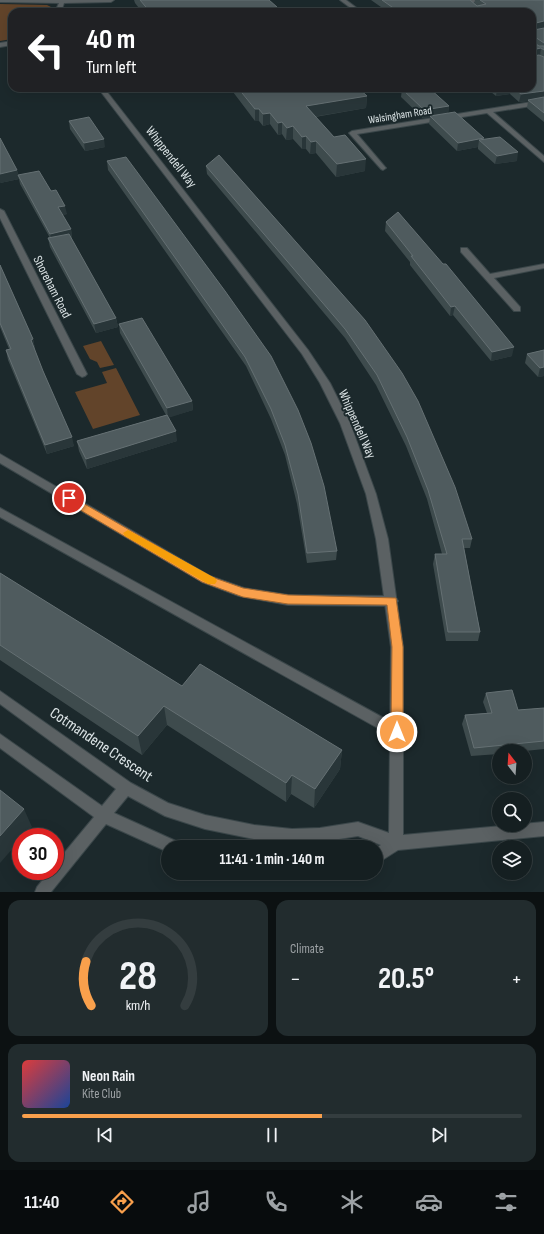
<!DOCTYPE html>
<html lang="en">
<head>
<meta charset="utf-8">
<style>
	:root { --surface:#151f21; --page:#222c2e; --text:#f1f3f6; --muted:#9da2a5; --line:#343d3f; --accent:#f9a04c }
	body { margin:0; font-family:"Sofia Sans Condensed",sans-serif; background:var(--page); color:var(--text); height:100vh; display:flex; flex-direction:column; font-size:15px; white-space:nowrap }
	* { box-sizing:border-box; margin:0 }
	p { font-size:13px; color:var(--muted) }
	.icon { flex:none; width:22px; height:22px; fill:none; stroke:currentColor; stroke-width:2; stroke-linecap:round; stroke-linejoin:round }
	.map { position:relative; height:892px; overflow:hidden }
	.sheet { display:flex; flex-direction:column; gap:8px; padding:8px; background:#0c1112; flex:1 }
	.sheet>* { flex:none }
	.top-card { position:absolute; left:8px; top:8px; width:528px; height:84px; border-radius:12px; box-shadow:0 4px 16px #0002,0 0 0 1px var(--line); background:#202124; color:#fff; overflow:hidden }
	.needle { width:26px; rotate:343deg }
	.fabs { position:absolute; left:492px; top:744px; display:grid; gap:8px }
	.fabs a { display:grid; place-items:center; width:40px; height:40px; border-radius:50%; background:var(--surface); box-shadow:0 4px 16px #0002,0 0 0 1px var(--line); font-size:20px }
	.speed { position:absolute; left:12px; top:828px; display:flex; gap:8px; font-size:20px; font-weight:700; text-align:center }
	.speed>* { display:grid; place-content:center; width:52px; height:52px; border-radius:50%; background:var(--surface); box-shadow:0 4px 16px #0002,0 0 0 1px var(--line); line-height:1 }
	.speed .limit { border:6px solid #d22; background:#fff; color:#111 }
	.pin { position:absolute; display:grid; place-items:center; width:34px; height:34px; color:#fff; margin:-17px; border:2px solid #fff; border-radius:50%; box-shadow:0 1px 4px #0007 }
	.me { position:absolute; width:44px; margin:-22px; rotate:0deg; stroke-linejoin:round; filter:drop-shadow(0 0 3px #0008) }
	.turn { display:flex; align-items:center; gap:14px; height:84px; padding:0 12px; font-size:18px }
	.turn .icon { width:52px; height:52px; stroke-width:2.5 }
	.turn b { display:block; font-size:28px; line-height:34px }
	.big { font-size:30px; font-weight:700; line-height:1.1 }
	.sheet .card { flex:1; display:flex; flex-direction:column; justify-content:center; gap:6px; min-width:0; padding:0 14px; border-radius:12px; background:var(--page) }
	.sheet .dial { align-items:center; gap:0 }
	.dial svg { height:104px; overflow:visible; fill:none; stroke:var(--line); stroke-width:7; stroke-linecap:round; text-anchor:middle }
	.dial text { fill:var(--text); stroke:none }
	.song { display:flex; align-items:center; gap:12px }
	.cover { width:48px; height:48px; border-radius:6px; background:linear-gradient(135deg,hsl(0 70% 55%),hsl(220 70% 35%)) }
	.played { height:4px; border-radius:2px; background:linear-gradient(90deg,var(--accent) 60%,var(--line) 60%) }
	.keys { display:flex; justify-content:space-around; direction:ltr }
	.heat { display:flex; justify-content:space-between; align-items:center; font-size:22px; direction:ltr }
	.sheet .tiles { flex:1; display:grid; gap:8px; grid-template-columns:1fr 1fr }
	.card:last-child { grid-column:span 2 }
	.trip { position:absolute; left:161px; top:840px; width:222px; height:40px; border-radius:20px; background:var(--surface); box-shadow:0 4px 16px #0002,0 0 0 1px var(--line); font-weight:700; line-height:40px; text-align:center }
	.tabs { display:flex; height:64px; justify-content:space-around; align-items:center; background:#080c0d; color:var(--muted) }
	.tabs .icon { width:28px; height:28px }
	.tabs .selected { color:var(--accent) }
	.tabs b { font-size:18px; color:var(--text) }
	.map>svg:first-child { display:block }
	.green { fill:#62442a }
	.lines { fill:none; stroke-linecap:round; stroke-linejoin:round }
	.service-casing { stroke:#3b474a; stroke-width:2 }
	.minor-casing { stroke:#3b474a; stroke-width:2 }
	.service { fill:#5b6163; fill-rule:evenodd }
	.minor { fill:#5b6163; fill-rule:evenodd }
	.wall { fill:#3e4b4d }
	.shaded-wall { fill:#293639 }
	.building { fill:#4f5b5e; stroke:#657073 }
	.route { fill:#f9a04c; stroke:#a26831 }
	.slow { fill:#f59e0b }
	.labels { text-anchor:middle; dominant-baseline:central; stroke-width:4; stroke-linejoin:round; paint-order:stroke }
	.far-street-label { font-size:11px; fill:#dce4e6; stroke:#1c292c }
	.street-label { font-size:13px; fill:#dce4e6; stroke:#1c292c }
	.near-street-label { font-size:16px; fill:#dce4e6; stroke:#1c292c }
</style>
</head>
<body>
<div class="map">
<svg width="544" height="892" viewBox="0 0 544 892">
	<rect width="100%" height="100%" fill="#1c292c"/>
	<path class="green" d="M0,4L47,5L51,7L49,12H12V39L0,41Z
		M101,341L114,365L100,368L97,362L90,359L83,346Z
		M116,368L140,415L93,429L75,392L107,383L102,372Z"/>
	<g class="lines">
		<g class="service-casing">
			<path id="service" d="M0,454L210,576L244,588L288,595L392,596L396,598L398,601L396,604L392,606L288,605L239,596L202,582L0,463Z
				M0,508L402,728L404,732L402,736L397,738L392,736L0,517Z"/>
		</g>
		<g class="minor-casing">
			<path id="minor" d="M0,0H114L111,2L64,3L61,12H55L59,3L0,2Z
				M340,0H346L362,12H356Z
				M471,0H477L472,4L483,12H477L467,5V3Z
				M12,41V45L0,47V43Z
				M98,88H104L308,350L330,383L350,423L376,494L388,539L403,647V835L544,822V836L398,850L376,864V848L381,845L358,836L320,842L292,843L254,839L205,829L165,816L128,796L114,813L178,842L180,847H168V852L106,824L51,892H35L37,887L50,871H55V864L94,817L0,748V734L102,806L116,789L0,704V691L131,783L168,803L205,815L254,825L292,829L320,828L358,822L389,833L391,647L376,539L366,494L340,423L320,383L302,354Z
				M544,100V104L493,112L544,156V162L487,113L357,134L385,167L386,168L383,170L381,169L349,133L352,131Z
				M0,209L4,211L87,374L85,376L82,377L77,374L0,218Z
				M461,248H467L490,274L544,264V268L494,278L520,307V311H514L461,252Z"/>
		</g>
		<use href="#service" class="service"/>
		<use href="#minor" class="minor"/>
	</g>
	<path class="wall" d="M134,0H269L277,12H142L135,3Z
		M371,0H470L474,4L475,0H544V122L527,108L528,101L519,102L510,94L496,96L486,88H532V12H388Z
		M230,88H358L367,96L366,108L315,117L365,171L336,177L316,153L310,154L306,149H302L293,139L286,140L282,134L278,135L270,124L263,126L259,121H255Z
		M402,89L449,106L448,113L484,140L517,161L495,164L478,149V147L457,151L429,124L430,117L423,118L401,97Z
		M69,121L105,147L85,151L70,129Z
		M107,161L298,410L337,551L336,560L307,563L297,504L285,455L271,419L246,366L108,170Z
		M206,166L365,320L472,539L470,548H464L480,632L478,641H446L433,564L435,554H442L427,499L406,446L376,385L345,338L207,174Z
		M17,170L18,175L51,191L67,214L62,215L71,229L72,238H71L116,318L118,327L96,333L50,247L48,238H50L20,184L19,179L0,183Z
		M386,222L512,356L491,361L453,315L450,316L410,265V262L385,231Z
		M0,265L33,339L35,349H34L74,446L47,454L8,360L6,350L9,349L0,327Z
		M119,324L192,401L193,410L169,417L177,441L87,469L79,451L77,441L166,415L120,333Z
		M544,350V376L538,377L525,363L527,354Z
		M0,573L182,686L342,750L340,769L314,808L291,794L286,802L167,725L142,755L0,660Z
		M486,693L518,710L544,708V749L525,751H499V754L471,756L462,724L465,715L487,713L483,702Z"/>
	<path class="shaded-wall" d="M277,7V12H243Z
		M544,21V29L532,32V24Z
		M541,48L540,56L532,58V50Z
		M215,88H227L215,90Z
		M497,88H511L510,94L496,96Z
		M544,91V99L528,100V101L519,102L521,94Z
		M367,96L366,108L306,118V106Z
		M449,106L448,114L430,116V117L423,118L424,110Z
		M255,109H259V121H255Z
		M270,113V124L263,126V114Z
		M282,122V134L278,135V123Z
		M293,126V139L286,140L287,128Z
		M306,136V149H302V137Z
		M484,138L483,144L479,140L478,147L457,151L458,143Z
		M104,139L105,147L85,151L84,143Z
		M316,141V153L310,154L311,142Z
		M518,152L517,161L495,164L497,156Z
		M366,159L365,171L336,177L337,164Z
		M17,170L19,179L0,183V174Z
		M65,206L67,214L59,216L58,207Z
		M71,229L72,238L52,242L50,234Z
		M455,306L453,315L450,316L451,307Z
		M116,318L118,327L96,333L94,324Z
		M33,339L35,349H33L31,340Z
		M514,347L512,356L491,361L492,352Z
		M544,367V376L538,377L540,368Z
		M192,401L193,410L168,418L167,408Z
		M176,431L177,441L87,469L86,459Z
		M72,437L74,446L47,454L45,445Z
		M164,706L167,725L142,755L138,736Z
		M342,750L340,769L314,808L315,789Z
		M292,775L291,794L286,802V783Z
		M24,809L32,827L23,837H21V839L0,863V836Z"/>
	<path class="building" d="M140,0H269L277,7L243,12H150Z
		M382,0H470L477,6L486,4L480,0H544V21L532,24V12H399Z
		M532,25L534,30L544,28V43L532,35L533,42L539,46H544V50L541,48L532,50L533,56L539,55L544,57V91L521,94L513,88H532Z
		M238,88H358L367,96L306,106L334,137L345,135L366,159L337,164L316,141L311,142L306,136L302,137L293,126L287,128L282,122L278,123L270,113L263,114L259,109H255Z
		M408,88H429L449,106L424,110L402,89Z
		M544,97V113L528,100Z
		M455,112L484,138L458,143L430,116Z
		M89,117L104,139L84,143L69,121Z
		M500,137L518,152L497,156L479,140Z
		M0,138L17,170L0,174Z
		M219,155L365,320L402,373L418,401L455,487L472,539H462L480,632H448L435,554H447L428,490L407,437L377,375L345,329L206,166Z
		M126,157L225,291L271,356L298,410L311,443L324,486L337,551L307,553L298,494L290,464L285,445L271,409L245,357L107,161Z
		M39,171L51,191L56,190L65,206L58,207L71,229L50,234L18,175Z
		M398,212L443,264H446L514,347L492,352L455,306L451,307L411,256H413L386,222Z
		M69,234L116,318L94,324L48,238Z
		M0,265L33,339L31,340L43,371L72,437L45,445L6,350L11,349L0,323Z
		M142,318L192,401L167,408L119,324Z
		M544,350V367L540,368L527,354Z
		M167,415L176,431L86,459L77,441Z
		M0,573L182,686L200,664L342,750L315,789L292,775L286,783L164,706L138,736L0,645Z
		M512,690L518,710L544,708V741L474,748L465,715L492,713L486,693Z
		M0,790L24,809L0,836Z"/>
	<path class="route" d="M69,495L209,576L243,588L288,595L396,598L403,647V732L401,736L397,737L393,736L391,732L392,647L387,605L288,604L243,597L202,582L65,501L64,498Z"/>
	<path class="slow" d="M128,530L215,578L217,581L215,584H208L125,536L123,533Z"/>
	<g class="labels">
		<g class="far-street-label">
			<text transform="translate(400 115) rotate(-9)">Walsingham Road</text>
		</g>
		<g class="street-label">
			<text transform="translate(171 157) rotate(52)">Whippendell Way</text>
			<text transform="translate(52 287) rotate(63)">Shoreham Road</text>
			<text transform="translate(357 424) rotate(66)">Whippendell Way</text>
		</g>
		<g class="near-street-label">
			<text transform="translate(101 745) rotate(34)">Cotmandene Crescent</text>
		</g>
	</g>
</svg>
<div class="fabs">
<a><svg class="needle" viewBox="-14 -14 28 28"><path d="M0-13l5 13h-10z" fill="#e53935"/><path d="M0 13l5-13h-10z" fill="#9da2a5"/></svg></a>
<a><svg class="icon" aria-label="search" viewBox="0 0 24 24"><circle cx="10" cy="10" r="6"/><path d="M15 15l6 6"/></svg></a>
<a><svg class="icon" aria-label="layers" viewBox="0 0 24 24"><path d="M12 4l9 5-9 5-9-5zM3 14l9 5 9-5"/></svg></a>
</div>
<div class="speed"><div class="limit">30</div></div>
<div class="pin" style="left:69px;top:498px;background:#d93025"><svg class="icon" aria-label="arrive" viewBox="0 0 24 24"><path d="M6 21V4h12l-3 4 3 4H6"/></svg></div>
<svg class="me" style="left:397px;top:732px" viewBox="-20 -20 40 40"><circle r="17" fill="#f9a04c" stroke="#fff" stroke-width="3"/><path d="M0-11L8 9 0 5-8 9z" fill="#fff"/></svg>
<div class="trip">11:41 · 1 min · 140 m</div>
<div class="top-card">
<div class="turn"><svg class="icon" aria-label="left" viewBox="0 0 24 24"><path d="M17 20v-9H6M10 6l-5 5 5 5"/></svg><div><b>40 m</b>Turn left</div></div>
</div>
</div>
<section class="sheet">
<div class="tiles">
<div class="card dial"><svg viewBox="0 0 100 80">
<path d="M14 69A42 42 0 1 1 86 69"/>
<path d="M14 69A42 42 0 0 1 10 35" stroke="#f9a04c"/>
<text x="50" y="56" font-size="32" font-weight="700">28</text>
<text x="50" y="72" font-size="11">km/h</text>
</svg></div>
<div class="card"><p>Climate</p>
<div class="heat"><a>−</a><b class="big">20.5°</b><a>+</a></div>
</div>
<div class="card">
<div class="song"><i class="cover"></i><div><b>Neon Rain</b><p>Kite Club</p></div></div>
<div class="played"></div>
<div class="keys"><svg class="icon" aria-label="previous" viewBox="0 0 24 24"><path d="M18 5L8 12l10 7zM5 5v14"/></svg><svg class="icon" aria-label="pause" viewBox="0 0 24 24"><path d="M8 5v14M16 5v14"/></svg><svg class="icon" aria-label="next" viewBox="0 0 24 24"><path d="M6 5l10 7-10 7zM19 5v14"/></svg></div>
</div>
</div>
</section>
<nav class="tabs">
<b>11:40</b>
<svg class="icon selected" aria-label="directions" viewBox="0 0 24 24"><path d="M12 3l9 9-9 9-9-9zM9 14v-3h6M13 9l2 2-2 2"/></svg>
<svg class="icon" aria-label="music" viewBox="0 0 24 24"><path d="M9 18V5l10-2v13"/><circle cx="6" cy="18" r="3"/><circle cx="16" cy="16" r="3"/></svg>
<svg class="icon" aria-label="phone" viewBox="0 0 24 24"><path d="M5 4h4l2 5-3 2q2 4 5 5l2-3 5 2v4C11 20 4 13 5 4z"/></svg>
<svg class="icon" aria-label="climate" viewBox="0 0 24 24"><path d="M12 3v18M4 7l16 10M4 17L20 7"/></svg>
<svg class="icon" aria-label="car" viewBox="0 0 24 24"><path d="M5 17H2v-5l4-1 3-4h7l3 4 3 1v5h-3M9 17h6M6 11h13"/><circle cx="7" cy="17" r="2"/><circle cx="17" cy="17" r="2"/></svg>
<svg class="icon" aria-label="filters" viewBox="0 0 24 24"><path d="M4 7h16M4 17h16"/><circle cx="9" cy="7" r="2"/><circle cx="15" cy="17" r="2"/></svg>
</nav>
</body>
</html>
